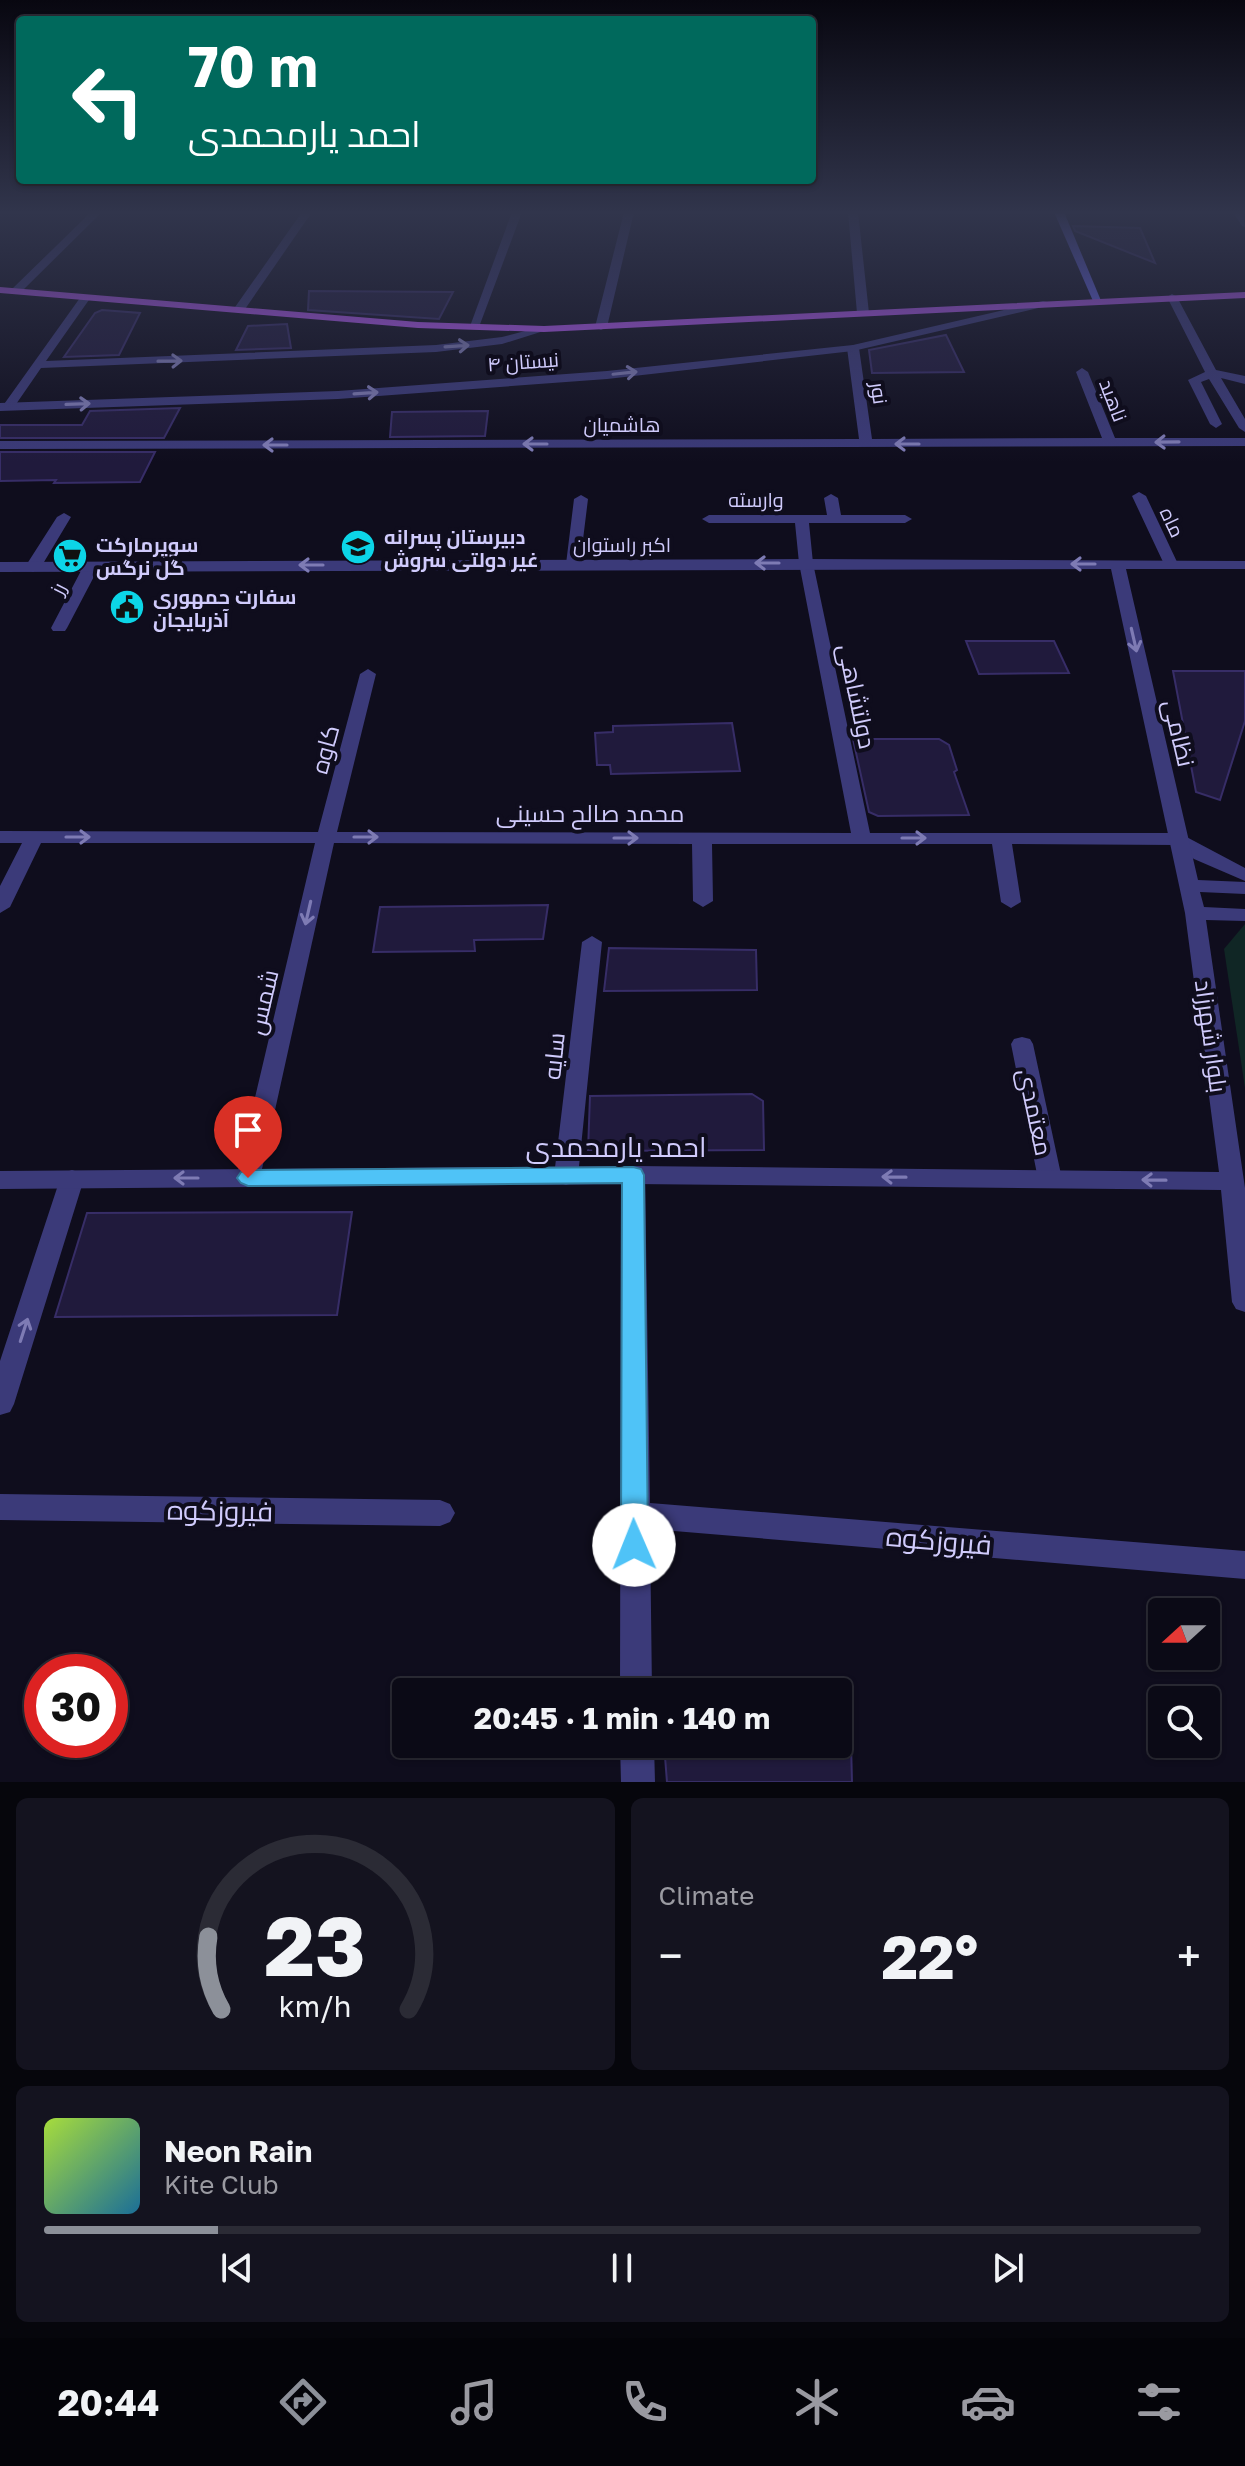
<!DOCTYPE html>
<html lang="en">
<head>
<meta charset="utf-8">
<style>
	:root { --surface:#0b0a16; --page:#14131f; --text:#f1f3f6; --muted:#9a9aa1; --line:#2b2b35; --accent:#8c9099 }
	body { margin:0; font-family:"Golos Text",Cairo,sans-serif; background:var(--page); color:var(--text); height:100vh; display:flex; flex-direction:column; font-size:30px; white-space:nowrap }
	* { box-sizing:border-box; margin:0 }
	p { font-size:26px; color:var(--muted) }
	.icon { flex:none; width:44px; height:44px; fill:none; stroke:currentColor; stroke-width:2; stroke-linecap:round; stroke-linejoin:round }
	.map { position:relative; height:1782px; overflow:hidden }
	.sheet { display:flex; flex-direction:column; gap:16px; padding:16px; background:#06060c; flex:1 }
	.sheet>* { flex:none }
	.hud { position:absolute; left:16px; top:16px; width:800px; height:168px; border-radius:8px; box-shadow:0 2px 6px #0004,0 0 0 2px var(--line); background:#00695c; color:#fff; overflow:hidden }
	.needle { width:52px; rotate:249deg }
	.controls { position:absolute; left:1148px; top:1598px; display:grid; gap:16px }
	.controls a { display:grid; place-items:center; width:72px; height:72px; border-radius:8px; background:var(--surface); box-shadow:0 2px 6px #0004,0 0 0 2px var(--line); font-size:40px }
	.speed { position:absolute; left:24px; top:1654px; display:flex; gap:16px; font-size:40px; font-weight:700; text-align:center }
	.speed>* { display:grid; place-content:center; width:104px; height:104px; border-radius:50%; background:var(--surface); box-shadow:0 2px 6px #0004,0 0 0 2px var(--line); line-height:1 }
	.speed .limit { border:12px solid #d22; background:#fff; color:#111 }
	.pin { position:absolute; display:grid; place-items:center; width:68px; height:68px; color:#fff; margin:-82px -34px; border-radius:50% 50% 50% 0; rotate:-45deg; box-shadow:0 0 8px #0007 }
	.pin .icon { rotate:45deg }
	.me { position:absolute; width:88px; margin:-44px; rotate:359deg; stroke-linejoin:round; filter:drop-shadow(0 0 6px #0008) }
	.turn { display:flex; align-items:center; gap:28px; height:168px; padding:0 40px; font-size:36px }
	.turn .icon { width:104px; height:104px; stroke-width:2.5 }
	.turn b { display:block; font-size:56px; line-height:68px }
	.big { font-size:60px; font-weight:700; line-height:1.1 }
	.sheet .widget { flex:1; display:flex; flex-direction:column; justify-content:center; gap:12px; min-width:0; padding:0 28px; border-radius:12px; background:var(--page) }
	.sheet .dial { align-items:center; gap:0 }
	.dial svg { height:208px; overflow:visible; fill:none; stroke:var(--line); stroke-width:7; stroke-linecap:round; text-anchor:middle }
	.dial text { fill:var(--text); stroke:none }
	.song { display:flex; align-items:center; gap:24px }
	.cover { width:96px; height:96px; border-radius:12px; background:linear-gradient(135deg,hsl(80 70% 55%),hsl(200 70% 35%)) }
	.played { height:8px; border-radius:4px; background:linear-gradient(90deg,var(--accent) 15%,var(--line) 15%) }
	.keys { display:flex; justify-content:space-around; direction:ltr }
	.heat { display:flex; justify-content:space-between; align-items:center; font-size:44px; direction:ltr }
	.sheet .tiles { flex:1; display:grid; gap:16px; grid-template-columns:1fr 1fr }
	.widget:last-child { grid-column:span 2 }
	.trip { position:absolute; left:392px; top:1678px; width:460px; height:80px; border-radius:8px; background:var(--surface); box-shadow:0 2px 6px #0004,0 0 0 2px var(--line); font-weight:700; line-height:80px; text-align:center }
	.menu { display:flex; height:128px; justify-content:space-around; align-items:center; background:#040409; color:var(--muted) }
	.menu .icon { width:56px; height:56px }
	.menu .selected { color:var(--accent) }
	.menu b { font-size:36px; color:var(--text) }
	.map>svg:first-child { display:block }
	.green { fill:#102625 }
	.building { fill:#201a3c; stroke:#372d67; stroke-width:2 }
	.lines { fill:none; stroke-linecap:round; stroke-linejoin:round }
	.minor { fill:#3b3a79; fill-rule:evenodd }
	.tertiary { fill:#3b3a79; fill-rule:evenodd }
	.secondary { fill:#6867f7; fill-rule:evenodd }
	.primary { fill:#b858f6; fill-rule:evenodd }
	.oneway { stroke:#7e7bb4 }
	.route { fill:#4fc3f7; stroke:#337fa1; stroke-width:2 }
	.labels { text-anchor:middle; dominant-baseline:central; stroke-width:8; stroke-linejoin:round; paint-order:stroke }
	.far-street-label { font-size:20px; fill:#d0cbfc; stroke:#0f0d1d }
	.far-poi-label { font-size:20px; font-weight:bold; fill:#d0cbfc; stroke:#0f0d1d; text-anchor:start }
	.street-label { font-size:24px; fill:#d0cbfc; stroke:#0f0d1d }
	.near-street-label { font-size:28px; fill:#d0cbfc; stroke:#0f0d1d }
</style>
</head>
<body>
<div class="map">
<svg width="1245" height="1782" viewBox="0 0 1245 1782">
	<rect width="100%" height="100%" fill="#0f0d1d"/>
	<path class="green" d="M1245,924V1088L1224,949Z"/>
	<path class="building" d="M1073,226L1140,228L1155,263L1075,231Z
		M309,291L453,292L439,319L308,310Z
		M102,310L140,313L119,355L64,357L95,313Z
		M287,324L291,348L236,350L248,326Z
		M946,335L964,372L872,373L869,350Z
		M180,408L164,438H0V425H82L90,411Z
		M488,411L485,436L390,437L392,412Z
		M0,452H155L140,482L54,483L56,480L0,481Z
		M966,641H1054L1069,673L979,674Z
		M1173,671H1245V721L1220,800L1196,792Z
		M732,723L740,771L611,774L610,765H597L595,733L613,732V726Z
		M853,739H939L949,745L957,770L954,772L969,815L878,816L869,812Z
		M548,905L543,939L474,940L475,951L373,952L380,907Z
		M609,948L756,950L757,990L604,991Z
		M752,1094L763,1101L764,1150L588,1151L590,1096Z
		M352,1212L337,1315L55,1317L87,1213Z
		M664,1744H851L852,1782H667Z"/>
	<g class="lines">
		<path class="minor" d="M91,212H102L20,293H12V289Z
			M302,212H312L243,312H235L233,310Z
			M512,212H522L479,327L469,329Z
			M624,212H634L607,327L601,330L595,327Z
			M848,212H858L869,313L863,316L857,313Z
			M1233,212H1243L1245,227L1242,226Z
			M1172,294L1177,297L1216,370L1245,376V384L1221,378L1245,419V432L1239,428L1209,379L1201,382L1222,424L1216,428L1210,424L1188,380L1205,372L1167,297Z
			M82,295L91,297L46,361L436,345L502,337L544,326L550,329L502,344L436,352L41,368L12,410H4L2,407Z
			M853,345L859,348L872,439L1102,438L1076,372L1082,368L1088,372L1115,438H1245V446L0,449V441L859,439L847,348Z
			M1139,492L1146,496L1178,564L1176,567L1171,568L1164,564L1132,496Z
			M831,494L838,498L841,515H905L912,519L905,523H809L813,563L870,833H1179L1245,868V881L1194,859L1175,845L1012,844L1021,902L1011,908L1001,902L992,844H712L713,901L703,907L693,901L692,844L334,843L260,1178L257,1184L248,1187L239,1184L236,1178L315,843H41L10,907L0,913V886L22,843H0V831L318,832L360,674L368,669L376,674L337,832L851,833L799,563L795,523H709L702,519L709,515H827L824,498Z
			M581,495L588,499L580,564L573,568L566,564L574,499Z
			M64,513L71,517L41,567L33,572L28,570L25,567L57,517Z
			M91,562L99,567L67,628L65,631H53L51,628L83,567Z
			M592,936L602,942L578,1176L575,1182L566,1185L557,1182L554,1176L582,942Z
			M1022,1037L1030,1039L1033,1044L1062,1179L1059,1185L1050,1188L1041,1185L1038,1179L1011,1044L1014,1039Z
			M633,1166L642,1169L645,1175L650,1503L1245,1551V1579L650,1529L652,1692H620L621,1175L624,1169Z
			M72,1170L81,1173L84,1179L14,1404L10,1412L0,1415V1361L60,1179L63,1173Z
			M0,1494L440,1500L450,1504L455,1513L450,1522L440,1526L0,1520Z
			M620,1744H654L655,1782H621Z"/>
		<path class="tertiary" d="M1043,301L1047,302V306L853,351L607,379L338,399L0,411V403L338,391L607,371L853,345Z
			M806,559L1245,561V569H1126L1198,880L1245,882V894L1200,892L1204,907L1245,909V921L1206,920L1245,1188V1312L1236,1309L1232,1302L1221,1190L633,1184L0,1189V1171L633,1166L1219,1172L1185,913L1111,569L0,572V562Z"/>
		<path class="secondary" d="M1054,212H1064L1102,303L1093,301Z"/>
		<path class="primary" d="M0,287L418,322L544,326L1245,292V298L544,332L418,328L0,293Z"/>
	</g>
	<defs><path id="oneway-shaft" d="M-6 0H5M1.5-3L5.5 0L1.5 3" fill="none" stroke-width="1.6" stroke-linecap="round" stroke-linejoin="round" transform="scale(2)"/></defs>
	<g class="oneway">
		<use href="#oneway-shaft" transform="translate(457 346) rotate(-4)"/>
		<use href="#oneway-shaft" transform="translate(170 361) rotate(-1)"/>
		<use href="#oneway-shaft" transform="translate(625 373) rotate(-6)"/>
		<use href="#oneway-shaft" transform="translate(366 393) rotate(-4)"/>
		<use href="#oneway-shaft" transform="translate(78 404) rotate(-2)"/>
		<use href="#oneway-shaft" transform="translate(1167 442) rotate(179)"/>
		<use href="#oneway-shaft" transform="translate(535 444) rotate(180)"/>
		<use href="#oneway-shaft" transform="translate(907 444) rotate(180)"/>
		<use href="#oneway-shaft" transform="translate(275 445) rotate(180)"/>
		<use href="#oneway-shaft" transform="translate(767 563) rotate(180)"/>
		<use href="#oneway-shaft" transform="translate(1083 564) rotate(-180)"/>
		<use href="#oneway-shaft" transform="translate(311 565) rotate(180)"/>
		<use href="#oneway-shaft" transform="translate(1134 640) rotate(77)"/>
		<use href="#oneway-shaft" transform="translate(78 837)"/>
		<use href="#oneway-shaft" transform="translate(366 837)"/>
		<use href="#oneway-shaft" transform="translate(626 838)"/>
		<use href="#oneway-shaft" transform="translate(914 838)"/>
		<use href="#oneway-shaft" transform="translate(308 913) rotate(103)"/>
		<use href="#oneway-shaft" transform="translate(894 1177) rotate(-179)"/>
		<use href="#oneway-shaft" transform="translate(186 1178) rotate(180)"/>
		<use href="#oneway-shaft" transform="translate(1154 1180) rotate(-179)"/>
		<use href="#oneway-shaft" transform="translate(24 1330) rotate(-72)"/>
	</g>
	<linearGradient id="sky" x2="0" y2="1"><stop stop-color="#080710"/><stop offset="0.46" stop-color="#31354c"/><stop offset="1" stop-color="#31354c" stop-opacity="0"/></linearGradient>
	<rect width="1245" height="462" fill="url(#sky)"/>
	<path class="route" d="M633,1167L641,1169L644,1175L648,1545L644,1553L634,1557L625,1553L621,1545L622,1183L248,1186L241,1183L237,1178L241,1172L248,1170Z"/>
	<defs>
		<g id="school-disc" transform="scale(1.8)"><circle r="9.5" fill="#0cd5e7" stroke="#0f0d1d"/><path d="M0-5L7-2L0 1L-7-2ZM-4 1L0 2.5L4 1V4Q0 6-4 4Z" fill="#111"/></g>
		<g id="supermarket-disc" transform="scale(1.8)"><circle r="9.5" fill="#0cd5e7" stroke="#0f0d1d"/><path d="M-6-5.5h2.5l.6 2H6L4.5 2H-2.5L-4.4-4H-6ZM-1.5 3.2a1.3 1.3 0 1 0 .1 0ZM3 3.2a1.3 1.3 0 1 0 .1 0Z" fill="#111"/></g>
		<g id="civic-disc" transform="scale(1.8)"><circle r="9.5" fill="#0cd5e7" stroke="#0f0d1d"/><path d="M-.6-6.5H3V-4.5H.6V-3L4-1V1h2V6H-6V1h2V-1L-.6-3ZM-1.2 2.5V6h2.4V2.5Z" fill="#111"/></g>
	</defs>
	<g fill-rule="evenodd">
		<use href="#school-disc" x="358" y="547"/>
		<use href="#supermarket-disc" x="70" y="556"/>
		<use href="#civic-disc" x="127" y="607"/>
	</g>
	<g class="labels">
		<g class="far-street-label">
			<text transform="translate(523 361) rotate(-4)">نیستان ۴</text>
			<text transform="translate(880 393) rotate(82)">نور</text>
			<text transform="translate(1114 400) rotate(69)">ناهید</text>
			<text x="622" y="424">هاشمیان</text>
			<text x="756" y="499">وارسته</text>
			<text transform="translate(1173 522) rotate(65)">ماه</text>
			<text x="622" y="544">اکبر راستوان</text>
			<text transform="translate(57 588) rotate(-63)">رز</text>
		</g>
		<g class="far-poi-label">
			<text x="384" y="536">دبیرستان پسرانه<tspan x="384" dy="23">غیر دولتی سروش</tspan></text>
			<text x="96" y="544">سوپرمارکت<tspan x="96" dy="23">گل نرگس</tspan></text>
			<text x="153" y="596">سفارت جمهوری<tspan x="153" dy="23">آذربایجان</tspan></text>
		</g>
		<g class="street-label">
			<text transform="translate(858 696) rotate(78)">دولتشاهی</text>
			<text transform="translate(1180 733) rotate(77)">نظامی</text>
			<text transform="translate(324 749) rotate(-75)">کاوه</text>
			<text x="590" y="812">محمد صالح حسینی</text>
			<text transform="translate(262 1002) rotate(-77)">شمس</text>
			<text transform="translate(1212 1036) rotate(82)">بلوار شهرزاد</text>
			<text transform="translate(553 1056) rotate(-84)">سایه</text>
			<text transform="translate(1036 1112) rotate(78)">معتمدی</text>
		</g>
		<g class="near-street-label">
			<text x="616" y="1146">احمد یارمحمدی</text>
			<text transform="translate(220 1510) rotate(1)">فیروزکوه</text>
			<text transform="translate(939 1540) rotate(5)">فیروزکوه</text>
		</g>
	</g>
</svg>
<div class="controls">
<a><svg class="needle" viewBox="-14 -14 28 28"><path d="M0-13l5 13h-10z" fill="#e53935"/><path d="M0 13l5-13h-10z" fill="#9a9aa1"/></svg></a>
<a><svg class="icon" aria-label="search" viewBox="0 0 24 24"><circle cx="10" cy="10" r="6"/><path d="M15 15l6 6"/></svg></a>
</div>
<div class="speed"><div class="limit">30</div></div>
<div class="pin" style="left:248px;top:1178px;background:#d93025"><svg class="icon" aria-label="arrive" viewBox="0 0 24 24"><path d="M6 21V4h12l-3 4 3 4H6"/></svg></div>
<svg class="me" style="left:634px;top:1545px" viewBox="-20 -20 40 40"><circle r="19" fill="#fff"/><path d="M0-13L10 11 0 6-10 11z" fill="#4fc3f7"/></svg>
<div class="trip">20:45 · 1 min · 140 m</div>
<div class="hud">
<div class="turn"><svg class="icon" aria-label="left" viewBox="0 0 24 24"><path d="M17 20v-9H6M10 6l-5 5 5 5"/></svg><div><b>70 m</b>احمد یارمحمدی</div></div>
</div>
</div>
<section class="sheet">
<div class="tiles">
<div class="widget dial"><svg viewBox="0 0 100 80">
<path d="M14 69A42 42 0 1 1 86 69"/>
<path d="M14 69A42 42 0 0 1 9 41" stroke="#8c9099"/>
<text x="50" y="56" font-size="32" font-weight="700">23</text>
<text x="50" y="72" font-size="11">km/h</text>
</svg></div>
<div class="widget"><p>Climate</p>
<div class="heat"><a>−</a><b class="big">22°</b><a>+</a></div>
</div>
<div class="widget">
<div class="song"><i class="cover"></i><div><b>Neon Rain</b><p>Kite Club</p></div></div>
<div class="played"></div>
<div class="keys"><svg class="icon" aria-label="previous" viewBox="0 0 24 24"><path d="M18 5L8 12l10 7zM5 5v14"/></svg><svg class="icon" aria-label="pause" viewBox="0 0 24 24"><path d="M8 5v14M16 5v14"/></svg><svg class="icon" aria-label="next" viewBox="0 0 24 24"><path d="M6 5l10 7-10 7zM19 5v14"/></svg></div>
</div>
</div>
</section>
<nav class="menu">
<b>20:44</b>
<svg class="icon selected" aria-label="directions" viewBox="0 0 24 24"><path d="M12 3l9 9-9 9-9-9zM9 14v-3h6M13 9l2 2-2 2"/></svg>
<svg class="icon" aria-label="music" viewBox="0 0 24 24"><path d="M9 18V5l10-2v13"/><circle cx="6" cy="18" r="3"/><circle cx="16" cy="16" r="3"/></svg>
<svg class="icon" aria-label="phone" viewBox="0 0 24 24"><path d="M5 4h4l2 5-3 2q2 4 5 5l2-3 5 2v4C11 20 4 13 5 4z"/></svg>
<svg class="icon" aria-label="climate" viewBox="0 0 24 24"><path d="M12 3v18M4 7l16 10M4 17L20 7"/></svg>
<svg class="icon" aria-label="car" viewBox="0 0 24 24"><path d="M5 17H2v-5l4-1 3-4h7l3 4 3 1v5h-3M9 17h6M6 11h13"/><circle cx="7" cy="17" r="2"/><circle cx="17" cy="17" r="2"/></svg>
<svg class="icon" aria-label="filters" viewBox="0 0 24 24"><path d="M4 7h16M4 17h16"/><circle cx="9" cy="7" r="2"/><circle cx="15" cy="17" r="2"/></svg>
</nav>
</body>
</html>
